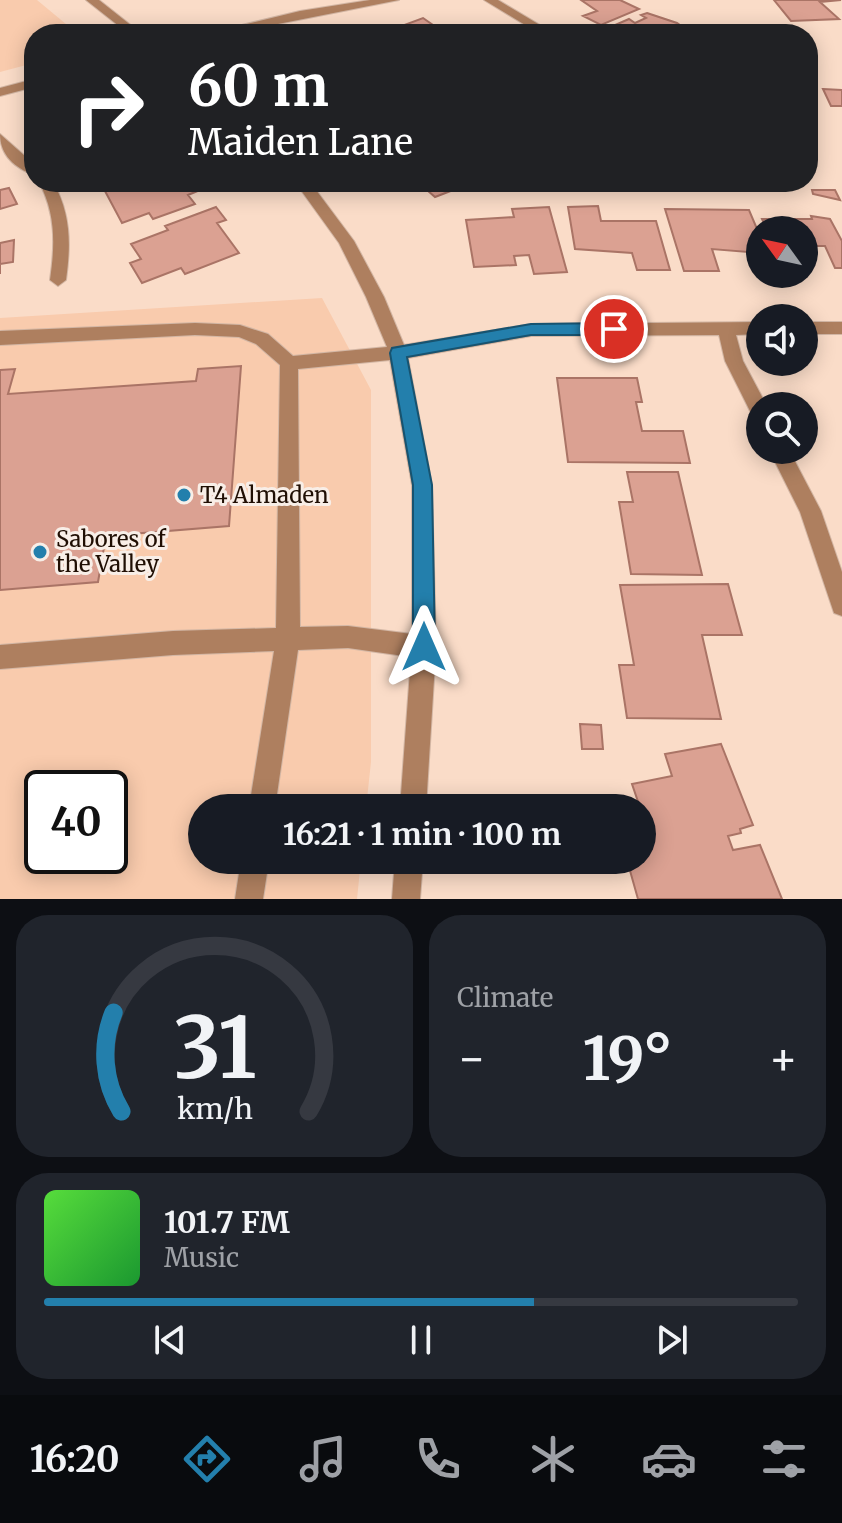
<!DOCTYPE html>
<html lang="en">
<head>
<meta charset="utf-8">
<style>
	:root { --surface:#171b24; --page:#20242c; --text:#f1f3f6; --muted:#9ea1a6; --line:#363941; --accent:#237fac }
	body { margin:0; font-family:Merriweather,serif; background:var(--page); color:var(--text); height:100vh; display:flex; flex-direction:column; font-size:30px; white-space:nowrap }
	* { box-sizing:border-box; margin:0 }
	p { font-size:26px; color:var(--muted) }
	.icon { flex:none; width:44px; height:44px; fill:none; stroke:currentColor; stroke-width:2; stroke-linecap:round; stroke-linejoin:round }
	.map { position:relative; height:899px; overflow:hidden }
	.details { display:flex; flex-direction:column; gap:16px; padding:16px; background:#0d0f14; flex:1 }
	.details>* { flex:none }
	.banner { position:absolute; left:24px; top:24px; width:794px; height:168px; border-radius:32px; box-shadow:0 4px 20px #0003; background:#202124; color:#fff; overflow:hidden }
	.needle { width:52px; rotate:303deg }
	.tools { position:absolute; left:746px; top:216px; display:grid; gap:16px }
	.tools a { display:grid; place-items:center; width:72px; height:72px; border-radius:50%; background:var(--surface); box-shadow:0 4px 20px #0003; font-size:40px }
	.speed { position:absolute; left:24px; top:770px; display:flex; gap:16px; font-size:40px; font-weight:700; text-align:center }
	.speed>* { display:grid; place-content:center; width:104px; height:104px; border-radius:50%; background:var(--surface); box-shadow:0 4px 20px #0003; line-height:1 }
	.speed .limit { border:4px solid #111; border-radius:12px; background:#fff; color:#111 }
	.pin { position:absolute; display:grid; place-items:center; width:68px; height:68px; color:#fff; margin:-34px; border:4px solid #fff; border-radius:50%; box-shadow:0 2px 8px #0007 }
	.me { position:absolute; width:88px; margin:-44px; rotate:0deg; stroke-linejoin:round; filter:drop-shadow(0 0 6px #0008) }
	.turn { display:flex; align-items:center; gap:28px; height:168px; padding:0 32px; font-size:36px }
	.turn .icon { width:104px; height:104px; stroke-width:2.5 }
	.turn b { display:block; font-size:56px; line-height:68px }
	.big { font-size:60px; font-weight:700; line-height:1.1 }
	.details .tile { flex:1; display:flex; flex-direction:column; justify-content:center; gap:12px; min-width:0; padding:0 28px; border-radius:32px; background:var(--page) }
	.details .dial { align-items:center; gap:0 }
	.dial svg { height:208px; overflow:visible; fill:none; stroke:var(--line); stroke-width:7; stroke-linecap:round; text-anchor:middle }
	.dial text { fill:var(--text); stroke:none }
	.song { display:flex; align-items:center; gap:24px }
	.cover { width:96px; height:96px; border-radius:12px; background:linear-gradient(135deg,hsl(110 70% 55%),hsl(130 70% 35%)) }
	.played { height:8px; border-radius:4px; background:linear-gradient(90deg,var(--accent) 65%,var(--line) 65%) }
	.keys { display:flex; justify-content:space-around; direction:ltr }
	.heat { display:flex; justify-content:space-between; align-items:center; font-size:44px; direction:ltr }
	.details .tiles { flex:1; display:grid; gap:16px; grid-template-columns:1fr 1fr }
	.tile:last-child { grid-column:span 2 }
	.trip { position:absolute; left:188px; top:794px; width:468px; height:80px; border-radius:40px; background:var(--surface); box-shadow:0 4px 20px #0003; font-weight:700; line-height:80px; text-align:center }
	.tab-bar { display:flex; height:128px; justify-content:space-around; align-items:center; background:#090b0e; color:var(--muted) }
	.tab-bar .icon { width:56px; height:56px }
	.tab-bar .current { color:var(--accent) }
	.tab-bar b { font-size:36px; color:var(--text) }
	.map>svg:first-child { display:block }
	.built { fill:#f9cbad; fill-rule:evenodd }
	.building { fill:#dba192; stroke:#aa7466; stroke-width:2 }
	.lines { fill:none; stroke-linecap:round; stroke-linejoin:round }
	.minor-casing { stroke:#d3b7a5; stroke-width:2 }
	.minor { fill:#ae7f5f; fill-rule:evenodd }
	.route { fill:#237fac; stroke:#175370; stroke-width:2 }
	.poi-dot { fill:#237fac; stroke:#f8eee7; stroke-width:3 }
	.labels { text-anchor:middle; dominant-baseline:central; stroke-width:6; stroke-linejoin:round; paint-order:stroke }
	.poi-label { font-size:22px; fill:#1f0e03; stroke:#f8eee7; text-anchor:start }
</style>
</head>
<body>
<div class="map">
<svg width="842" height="899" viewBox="0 0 842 899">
	<rect width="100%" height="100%" fill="#fadcc8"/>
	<path class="built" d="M0,0H37L78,34H34V63L0,72Z
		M322,298L371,390V762L366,808H202V860H361L357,899H0V318ZM42,788H110V856H42Z"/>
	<path class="building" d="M581,0H620L639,9L601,25L583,16L597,11Z
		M774,0H841L820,2L839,19L791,21Z
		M647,13L677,23L692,34H650L642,30L619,34L608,28L629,19L635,23L646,18L641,15Z
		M423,18L446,34L464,27L477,34H385L383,33Z
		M823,89L842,90V106H831Z
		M133,182H194L200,190L188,195L195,204L153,219L149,213L122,223L105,191Z
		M463,182L466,185L435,197L419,183Z
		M9,188L17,204L0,209V190Z
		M812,190H835L840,200L813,194Z
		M598,206L601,221H656L670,270H637L632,253L575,249L568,207Z
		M216,207L226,220L217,223L239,253L185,274L181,268L142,283L130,263L141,259L131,244L168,230L165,226Z
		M549,207L567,272L534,274L529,255L514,256L516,265L474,267L466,220L514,217L512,209Z
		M665,209L749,210L760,236V253L712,249L719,271H684Z
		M811,216L830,219L842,241V268H835L825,246H804V230H767L762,219H812Z
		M14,240L13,262L0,264V274V243Z
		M241,366L229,526L106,536L98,582L0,590V370L15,369L8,394L196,381L198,369Z
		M557,378H637L642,402H636L642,431H683L690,463L568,462Z
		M627,472H678L702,575L631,574L619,502H633Z
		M728,584L742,635H702L721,719L627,718L619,665H634L620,585Z
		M580,724L601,725L603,749H582Z
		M721,744L753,825L740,829L741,833L728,836L733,850L760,845L782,899H638L627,860H642V845L652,843L632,784L672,776L665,754Z"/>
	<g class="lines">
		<g class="minor-casing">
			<path id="minor" d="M86,0H99L142,34H129Z
				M370,0H399L227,34H205L300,11Z
				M484,0H498L555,34H540Z
				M34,79V87L0,96V88Z
				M0,134L34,164V175C15,168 0,155 0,134Z
				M39,182H53C71,214 71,244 66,280L58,286L50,280C55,245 56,214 39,182Z
				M295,182H310L354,241L384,297L404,345L531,324L760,322V334L736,335L743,361L767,406H760V420L753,417L725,361L719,335L531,336L408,358L432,485L436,647L426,808H400L411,657L348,648L298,650L275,808H249L274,651L173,655L0,669V645L173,631L276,628L280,365L256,344L239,337L195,335L0,345V331L195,323L240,325L268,334L293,356L387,347L366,297L339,243ZM390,360L412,485V634L348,626L300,627L298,369Z
				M804,322H842V334H804Z
				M769,450H789L821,511L842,572V616L834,613L800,512Z
				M241,860H269L263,899H235Z
				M395,860H423L420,899H392Z"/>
		</g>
		<use href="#minor" class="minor"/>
	</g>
	<path class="route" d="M614,323L622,329L614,335H531L407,357L432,485L435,647L432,654L424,657L416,654L413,647V485L390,353L392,348L531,324Z"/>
	<g class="poi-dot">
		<circle cx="184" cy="495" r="8"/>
		<circle cx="40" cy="552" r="8"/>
	</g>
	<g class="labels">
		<g class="poi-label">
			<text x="200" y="495">T4 Almaden</text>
			<text x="56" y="539">Sabores of<tspan x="56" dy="25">the Valley</tspan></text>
		</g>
	</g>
</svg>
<div class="tools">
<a><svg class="needle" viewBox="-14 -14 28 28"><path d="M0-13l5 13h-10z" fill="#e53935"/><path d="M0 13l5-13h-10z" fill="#9ea1a6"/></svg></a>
<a><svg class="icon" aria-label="sound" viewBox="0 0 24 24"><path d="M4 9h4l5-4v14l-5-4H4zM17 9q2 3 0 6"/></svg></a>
<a><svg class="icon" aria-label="search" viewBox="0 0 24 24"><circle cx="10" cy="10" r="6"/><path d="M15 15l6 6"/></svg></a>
</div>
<div class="speed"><div class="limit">40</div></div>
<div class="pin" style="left:614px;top:329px;background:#d93025"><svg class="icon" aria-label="arrive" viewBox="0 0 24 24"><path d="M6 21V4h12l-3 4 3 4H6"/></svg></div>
<svg class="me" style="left:424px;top:647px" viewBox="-20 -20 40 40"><path d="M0-17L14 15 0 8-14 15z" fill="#237fac" stroke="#fff" stroke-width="4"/></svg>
<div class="trip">16:21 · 1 min · 100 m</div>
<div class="banner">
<div class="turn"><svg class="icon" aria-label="right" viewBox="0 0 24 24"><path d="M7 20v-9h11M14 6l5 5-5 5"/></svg><div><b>60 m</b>Maiden Lane</div></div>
</div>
</div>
<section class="details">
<div class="tiles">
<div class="tile dial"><svg viewBox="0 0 100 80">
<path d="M14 69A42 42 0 1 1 86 69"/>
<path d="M14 69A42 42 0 0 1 11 31" stroke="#237fac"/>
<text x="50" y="56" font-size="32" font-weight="700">31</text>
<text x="50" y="72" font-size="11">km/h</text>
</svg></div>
<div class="tile"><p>Climate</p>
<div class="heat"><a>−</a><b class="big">19°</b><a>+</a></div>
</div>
<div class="tile">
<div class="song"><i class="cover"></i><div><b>101.7 FM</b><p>Music</p></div></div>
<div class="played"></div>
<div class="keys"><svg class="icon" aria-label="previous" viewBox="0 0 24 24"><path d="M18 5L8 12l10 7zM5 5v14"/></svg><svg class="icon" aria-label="pause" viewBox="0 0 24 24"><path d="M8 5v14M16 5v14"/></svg><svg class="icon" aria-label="next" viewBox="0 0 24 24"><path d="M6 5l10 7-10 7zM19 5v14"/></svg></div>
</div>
</div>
</section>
<nav class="tab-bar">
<b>16:20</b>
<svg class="icon current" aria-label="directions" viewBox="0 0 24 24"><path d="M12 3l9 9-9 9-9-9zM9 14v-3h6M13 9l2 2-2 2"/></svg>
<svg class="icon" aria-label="music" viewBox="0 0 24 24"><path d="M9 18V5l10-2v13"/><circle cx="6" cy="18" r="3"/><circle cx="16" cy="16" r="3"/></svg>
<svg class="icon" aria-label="phone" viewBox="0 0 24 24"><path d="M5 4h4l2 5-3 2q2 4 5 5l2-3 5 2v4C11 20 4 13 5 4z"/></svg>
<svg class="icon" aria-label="climate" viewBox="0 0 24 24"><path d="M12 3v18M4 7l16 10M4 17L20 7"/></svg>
<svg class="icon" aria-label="car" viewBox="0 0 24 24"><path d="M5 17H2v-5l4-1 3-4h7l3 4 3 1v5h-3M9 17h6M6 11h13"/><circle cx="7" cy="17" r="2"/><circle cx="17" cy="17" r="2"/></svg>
<svg class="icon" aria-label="filters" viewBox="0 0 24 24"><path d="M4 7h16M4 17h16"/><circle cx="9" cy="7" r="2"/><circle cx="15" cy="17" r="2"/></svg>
</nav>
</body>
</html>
